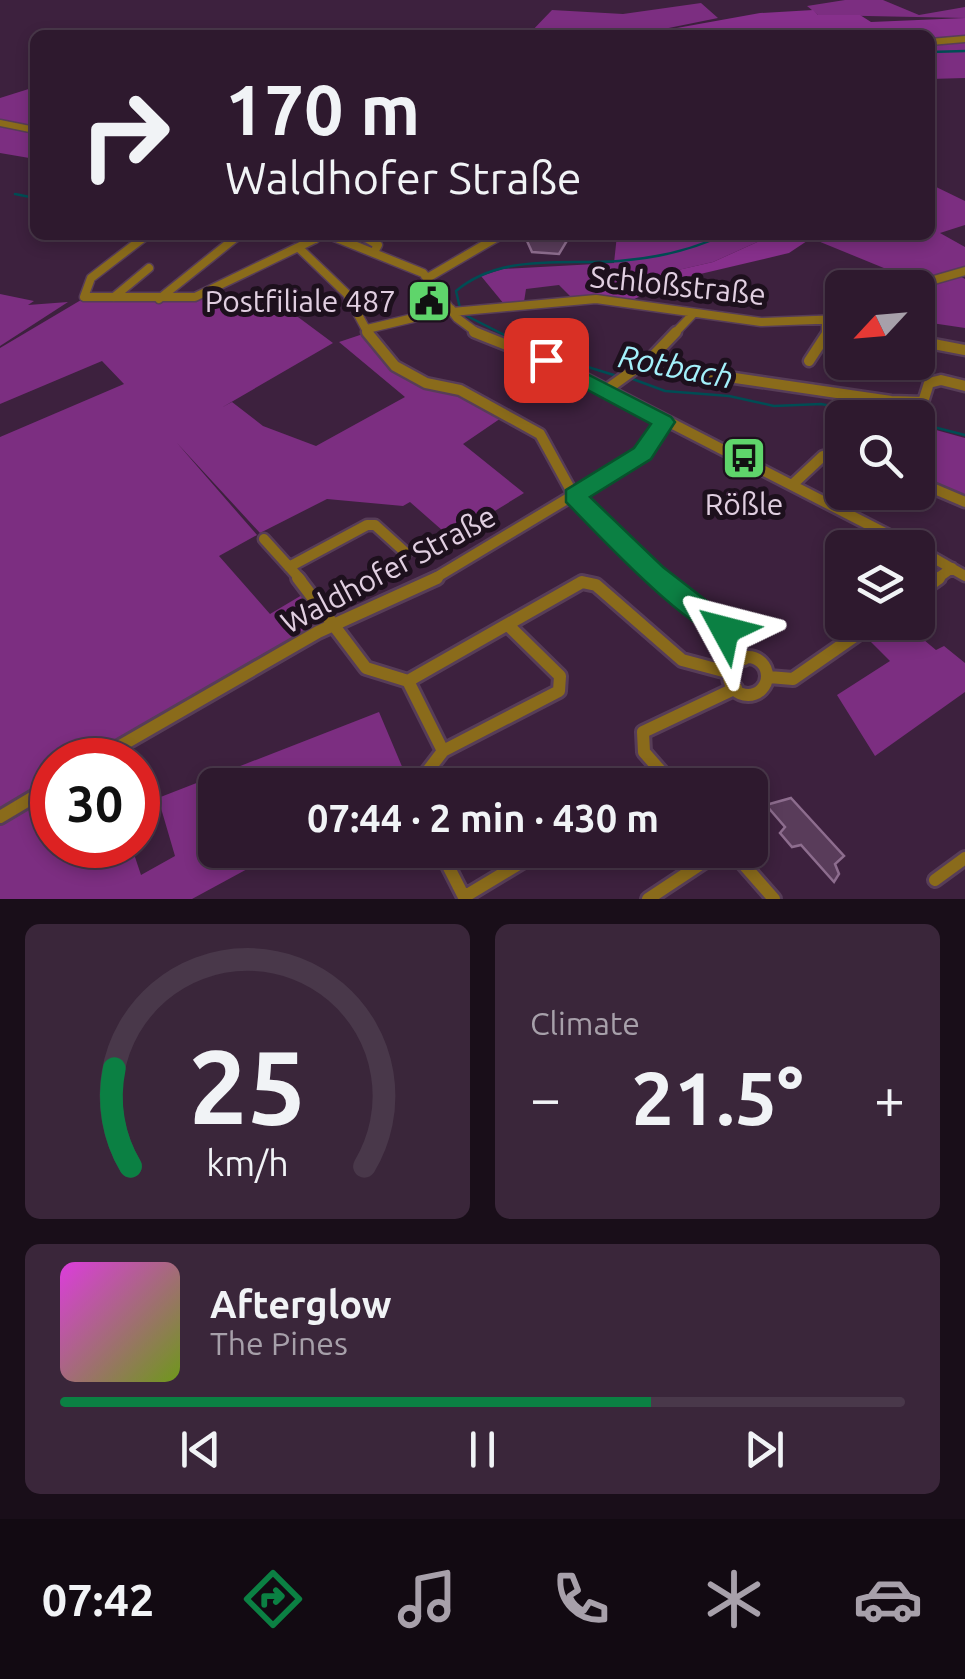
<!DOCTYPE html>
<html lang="en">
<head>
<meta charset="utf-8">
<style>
	:root { --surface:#2e192e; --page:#3a263a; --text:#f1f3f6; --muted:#a7a0aa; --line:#49384a; --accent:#0b8043 }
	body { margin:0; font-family:Ubuntu,sans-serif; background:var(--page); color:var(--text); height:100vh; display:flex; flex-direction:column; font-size:38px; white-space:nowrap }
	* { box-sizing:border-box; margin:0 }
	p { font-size:32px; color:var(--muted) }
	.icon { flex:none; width:55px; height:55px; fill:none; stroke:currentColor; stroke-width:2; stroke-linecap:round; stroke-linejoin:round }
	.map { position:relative; height:899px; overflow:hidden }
	.panel { display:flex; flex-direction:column; gap:25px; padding:25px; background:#190e19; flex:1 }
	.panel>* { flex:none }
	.hud { position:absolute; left:30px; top:30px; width:905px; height:210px; border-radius:15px; box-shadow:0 5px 15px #0003,0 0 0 2px var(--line); background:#2e192e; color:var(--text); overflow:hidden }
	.needle { width:65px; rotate:244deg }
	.fabs { position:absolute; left:825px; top:270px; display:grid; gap:20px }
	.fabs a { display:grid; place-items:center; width:110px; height:110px; border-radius:15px; background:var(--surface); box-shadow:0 5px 15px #0003,0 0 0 2px var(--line); font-size:50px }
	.speed { position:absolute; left:30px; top:738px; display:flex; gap:20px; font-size:50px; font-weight:700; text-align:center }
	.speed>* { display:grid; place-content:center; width:130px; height:130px; border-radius:50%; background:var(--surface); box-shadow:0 5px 15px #0003,0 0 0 2px var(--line); line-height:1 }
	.speed .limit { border:15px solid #d22; background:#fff; color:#111 }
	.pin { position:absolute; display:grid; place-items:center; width:85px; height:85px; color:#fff; margin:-42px; border-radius:20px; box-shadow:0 5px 15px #0006 }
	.me { position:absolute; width:110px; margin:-55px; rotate:308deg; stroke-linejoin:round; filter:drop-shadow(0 0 8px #0008) }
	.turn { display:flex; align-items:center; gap:35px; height:210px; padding:0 30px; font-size:45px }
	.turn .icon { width:130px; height:130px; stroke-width:2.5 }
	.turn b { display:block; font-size:70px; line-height:85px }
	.big { font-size:75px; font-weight:700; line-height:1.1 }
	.panel .tile { flex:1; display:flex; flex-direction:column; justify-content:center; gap:15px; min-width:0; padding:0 35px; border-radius:15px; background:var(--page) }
	.panel .dial { align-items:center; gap:0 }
	.dial svg { height:260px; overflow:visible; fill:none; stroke:var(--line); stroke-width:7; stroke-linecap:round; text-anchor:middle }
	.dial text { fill:var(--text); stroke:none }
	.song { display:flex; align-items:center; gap:30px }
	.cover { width:120px; height:120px; border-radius:15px; background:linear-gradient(135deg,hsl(300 70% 55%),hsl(80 70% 35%)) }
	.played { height:10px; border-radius:5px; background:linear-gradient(90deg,var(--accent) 70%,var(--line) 70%) }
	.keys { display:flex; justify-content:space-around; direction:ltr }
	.heat { display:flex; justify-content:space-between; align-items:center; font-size:55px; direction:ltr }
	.panel .tiles { flex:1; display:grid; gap:25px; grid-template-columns:1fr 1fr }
	.tile:last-child { grid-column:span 2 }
	.trip { position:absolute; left:198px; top:768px; width:570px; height:100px; border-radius:15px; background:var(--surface); box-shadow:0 5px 15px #0003,0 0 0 2px var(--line); font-weight:700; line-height:100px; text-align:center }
	.dock { display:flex; height:160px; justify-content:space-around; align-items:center; background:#120a12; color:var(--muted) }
	.dock .icon { width:70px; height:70px }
	.dock .active { color:var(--accent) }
	.dock b { font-size:45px; color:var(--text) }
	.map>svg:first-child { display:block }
	.green { fill:#7c2e81 }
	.forest { fill:#87308c }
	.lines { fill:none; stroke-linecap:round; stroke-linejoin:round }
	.stream { stroke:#004d54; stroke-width:2.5 }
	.building { fill:#593c5a; stroke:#8d6d8e; stroke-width:2.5 }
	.minor-far3-casing { stroke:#573d58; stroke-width:9 }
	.minor-far2-casing { stroke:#573d58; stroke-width:11 }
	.minor-far1-casing { stroke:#573d58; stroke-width:15 }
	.minor-casing { stroke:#573d58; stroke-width:18 }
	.minor-far3 { stroke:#8a6b1b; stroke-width:6 }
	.minor-far2 { stroke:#8a6b1b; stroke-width:8 }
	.minor-far1 { stroke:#8a6b1b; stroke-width:10 }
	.minor { stroke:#8a6b1b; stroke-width:12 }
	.route { fill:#0b8043; stroke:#07532c; stroke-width:2.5 }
	.labels { text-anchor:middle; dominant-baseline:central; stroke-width:10; stroke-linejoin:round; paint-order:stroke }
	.street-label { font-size:30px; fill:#e1cfe1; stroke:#1d101d }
	.poi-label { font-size:30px; fill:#e1cfe1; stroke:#1d101d; text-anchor:end }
	.water-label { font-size:32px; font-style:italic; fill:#a3f1fb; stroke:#1d101d }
</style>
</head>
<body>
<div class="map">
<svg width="965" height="899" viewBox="0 0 965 899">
	<rect width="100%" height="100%" fill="#3d213e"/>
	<path class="green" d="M845,0H883L919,15L965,7V18L818,15L807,6Z
		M701,3L718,18L634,35H528L552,10L623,14Z
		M965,39V78L930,79V42Z
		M35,87V127L0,119V98Z
		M0,125L35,132V159L0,153Z
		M930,184L965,201V225L940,233L965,247V270L918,282L813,239L816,235H930Z
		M617,235H773L713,262L596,289L597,297L572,298L559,285L526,289L524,302L504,304L481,276L503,269L614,263Z
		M958,275L965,279V328L918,321V288Z
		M217,290L237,303L263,291L333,343L221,408L232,402L263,426L316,446L405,397L339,342L363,334L393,366L507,414L463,444L524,493L451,538L410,502L403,506L327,499L260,533L177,443L257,535L219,556L270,614L302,595L314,609L317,629L89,760H52V781L0,811V437L124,384L102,361L0,404V348L81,300L182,301Z
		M0,294L34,301L28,305L68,302L0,346Z
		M918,425L965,438V497L918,480Z
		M918,607L936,622L918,635L936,650L944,646L965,663V692L875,756L837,695L890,661L869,640L894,623L918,622Z
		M379,712L409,783L215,785V850H282L192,899H0V822L52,790V845H131L141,875L175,856L158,798Z"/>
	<path class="forest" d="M813,10L818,15H860L871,22L965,18V39L930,41V35L831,28L835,35H638L760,13Z
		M773,235H816L789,253L679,279L632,300L597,297L595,289L713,262Z"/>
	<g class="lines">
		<path class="stream" d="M930,52L965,51
			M15,194L35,198
			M460,308L456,291C501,253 564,265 619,261C656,258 690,251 723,235
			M465,315L536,351L617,376
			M630,378L665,391L729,396L774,406L821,404L893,418
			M918,423L965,435"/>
	</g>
	<path class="building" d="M551,236L568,239L559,254L532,252L527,241Z
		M791,798L844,856L835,864L839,874L834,882L801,845L792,847L780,833L785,827L766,805Z"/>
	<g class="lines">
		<g class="minor-far3-casing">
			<path id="minor-far3" d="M930,42L965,39
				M0,123L35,130"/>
		</g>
		<g class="minor-far2-casing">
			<path id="minor-far2" d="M147,235L91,278L84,297H195L315,239
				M276,235L315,239
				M329,235L423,273L457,318L480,335
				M361,235L378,245L374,252
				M300,249L347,294L369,335
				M429,277L501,235
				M906,288L965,271
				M114,297L149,268
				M159,299L239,235
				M452,312L596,299L761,322L842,319
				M826,323V335
				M367,329L451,309
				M673,335L693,314"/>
		</g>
		<g class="minor-far1-casing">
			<path id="minor-far1" d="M367,332L395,366L426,383L460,390L540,434L574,496L664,580
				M474,332L566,369L914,548
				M918,341L965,350
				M653,356L694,372L891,401L923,402L929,383L941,380L965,386
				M809,361L828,332
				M606,390L653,356L676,332
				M918,482L965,502
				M792,485L823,456L842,454
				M264,539L301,580
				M918,549L965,576
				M289,567L367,525H375L406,553
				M432,580L637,457L663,421
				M935,580L952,568"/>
		</g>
		<g class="minor-casing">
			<path id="minor" d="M298,578L366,668L408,681L443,751L417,785
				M661,578L730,635L744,659
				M918,593L939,578
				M729 676a19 19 0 1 1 38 0a19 19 0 1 1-38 0Z
				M769,677L793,679L875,622
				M408,681L582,582L596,585L682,660L727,672
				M443,751L559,691L560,676L509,626
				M96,760L318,632L437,578
				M642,785L662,773
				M673,785L644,752L643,732L736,688
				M0,817L52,786
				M440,850L465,899
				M731,850L774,899
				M935,880L965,858
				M464,897L542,850
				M648,899L722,850"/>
		</g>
		<use href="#minor-far3" class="minor-far3"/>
		<use href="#minor-far2" class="minor-far2"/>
		<use href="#minor-far1" class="minor-far1"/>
		<use href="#minor" class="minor"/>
	</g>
	<path class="route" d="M546,353L671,417L675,422L651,459L590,497L663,567L734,622L738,630L734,638C702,648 592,528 566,502V490L634,448L651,424L539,364V355Z"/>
	<defs>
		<g id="civic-square" transform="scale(2.25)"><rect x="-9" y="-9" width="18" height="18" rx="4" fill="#5fd56b" stroke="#1d101d"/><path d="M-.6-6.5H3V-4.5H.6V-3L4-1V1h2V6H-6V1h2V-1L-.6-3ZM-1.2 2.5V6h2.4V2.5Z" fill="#111"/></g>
		<g id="bus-square" transform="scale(2.25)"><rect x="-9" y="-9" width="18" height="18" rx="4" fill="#5fd56b" stroke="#1d101d"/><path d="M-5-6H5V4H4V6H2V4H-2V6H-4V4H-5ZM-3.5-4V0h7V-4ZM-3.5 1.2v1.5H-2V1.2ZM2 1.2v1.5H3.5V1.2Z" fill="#111"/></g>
	</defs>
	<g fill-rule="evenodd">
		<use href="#civic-square" x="429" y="301"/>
		<use href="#bus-square" x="744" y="458"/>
	</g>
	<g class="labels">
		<g class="street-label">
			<text transform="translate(678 285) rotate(6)">Schloßstraße</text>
			<text transform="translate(388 569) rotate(-28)">Waldhofer Straße</text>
		</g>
		<g class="poi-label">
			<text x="396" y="301">Postfiliale 487</text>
			<text x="744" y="504" text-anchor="middle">Rößle</text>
		</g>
		<g class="water-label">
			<text transform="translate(676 366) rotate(11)">Rotbach</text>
		</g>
	</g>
</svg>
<div class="fabs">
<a><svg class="needle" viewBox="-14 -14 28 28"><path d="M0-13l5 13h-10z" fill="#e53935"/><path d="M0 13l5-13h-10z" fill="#a7a0aa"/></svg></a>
<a><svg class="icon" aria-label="search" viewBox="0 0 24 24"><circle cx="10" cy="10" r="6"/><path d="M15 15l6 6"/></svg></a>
<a><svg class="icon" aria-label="layers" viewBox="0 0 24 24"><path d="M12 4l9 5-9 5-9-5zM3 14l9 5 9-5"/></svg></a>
</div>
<div class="speed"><div class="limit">30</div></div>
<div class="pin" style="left:546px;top:360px;background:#d93025"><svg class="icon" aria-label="arrive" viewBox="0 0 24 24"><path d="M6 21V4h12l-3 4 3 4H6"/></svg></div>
<svg class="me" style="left:725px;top:630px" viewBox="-20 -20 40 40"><path d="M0-17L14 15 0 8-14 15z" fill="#0b8043" stroke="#fff" stroke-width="4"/></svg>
<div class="trip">07:44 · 2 min · 430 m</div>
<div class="hud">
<div class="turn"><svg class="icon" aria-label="right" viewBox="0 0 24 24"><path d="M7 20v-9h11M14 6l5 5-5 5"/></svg><div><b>170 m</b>Waldhofer Straße</div></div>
</div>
</div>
<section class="panel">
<div class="tiles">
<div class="tile dial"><svg viewBox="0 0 100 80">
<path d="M14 69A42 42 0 1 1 86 69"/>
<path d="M14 69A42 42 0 0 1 9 39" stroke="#0b8043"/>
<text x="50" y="56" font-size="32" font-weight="700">25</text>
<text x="50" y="72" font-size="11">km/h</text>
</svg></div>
<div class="tile"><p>Climate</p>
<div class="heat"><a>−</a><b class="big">21.5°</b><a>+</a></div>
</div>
<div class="tile">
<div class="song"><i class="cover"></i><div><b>Afterglow</b><p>The Pines</p></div></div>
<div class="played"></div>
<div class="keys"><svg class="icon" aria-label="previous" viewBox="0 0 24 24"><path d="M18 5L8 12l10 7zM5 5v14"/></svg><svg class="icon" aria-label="pause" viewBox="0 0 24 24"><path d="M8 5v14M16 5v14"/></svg><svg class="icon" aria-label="next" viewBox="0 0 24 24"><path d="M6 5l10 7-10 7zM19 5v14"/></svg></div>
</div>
</div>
</section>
<nav class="dock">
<b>07:42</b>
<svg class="icon active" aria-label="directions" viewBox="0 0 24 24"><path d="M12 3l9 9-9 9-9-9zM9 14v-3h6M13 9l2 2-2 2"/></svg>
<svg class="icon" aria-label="music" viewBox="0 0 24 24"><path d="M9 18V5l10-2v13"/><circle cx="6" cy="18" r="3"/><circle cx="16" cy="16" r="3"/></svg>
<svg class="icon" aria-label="phone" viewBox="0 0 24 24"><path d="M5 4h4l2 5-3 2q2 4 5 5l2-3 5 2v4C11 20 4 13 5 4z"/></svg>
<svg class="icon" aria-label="climate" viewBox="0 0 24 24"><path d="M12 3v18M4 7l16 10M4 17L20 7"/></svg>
<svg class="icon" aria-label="car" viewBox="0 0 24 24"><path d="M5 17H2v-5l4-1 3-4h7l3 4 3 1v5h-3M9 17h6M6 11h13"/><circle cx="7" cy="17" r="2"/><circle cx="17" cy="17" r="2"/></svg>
</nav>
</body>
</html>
